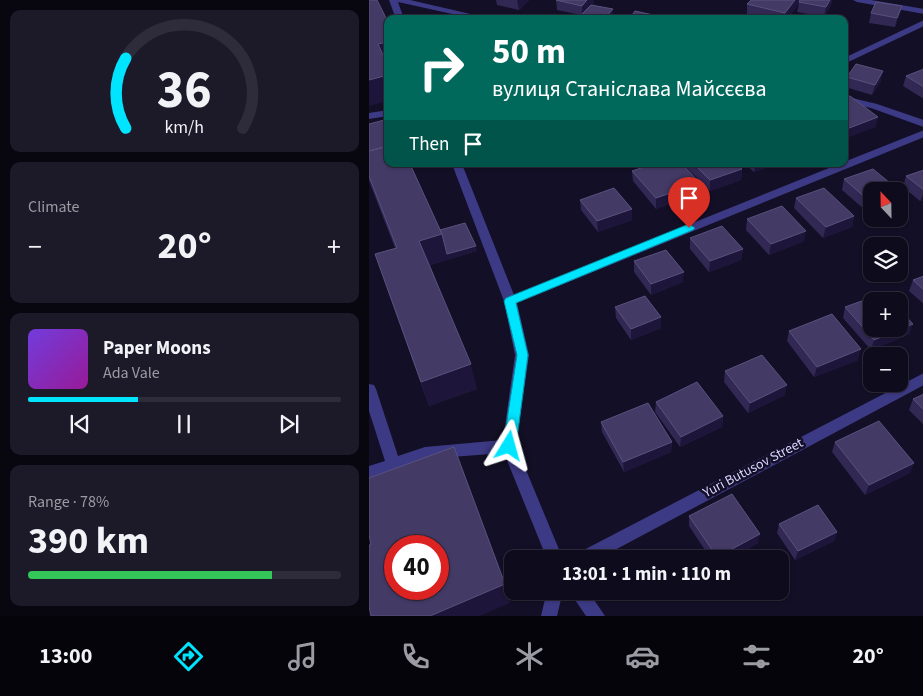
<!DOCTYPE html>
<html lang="en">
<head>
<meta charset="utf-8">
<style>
	:root { --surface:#0e0b1c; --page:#1c1929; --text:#f1f3f6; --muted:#9b9ba3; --line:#2e2b3b; --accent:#00e5ff }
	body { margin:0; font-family:"Source Sans 3",sans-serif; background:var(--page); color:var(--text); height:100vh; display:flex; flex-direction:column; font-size:19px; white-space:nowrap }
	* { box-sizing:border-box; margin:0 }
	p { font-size:16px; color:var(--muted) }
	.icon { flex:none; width:28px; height:28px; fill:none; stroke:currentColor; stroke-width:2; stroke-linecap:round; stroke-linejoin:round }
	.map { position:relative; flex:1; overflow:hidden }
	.sheet { display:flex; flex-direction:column; gap:10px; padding:10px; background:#08060f; width:369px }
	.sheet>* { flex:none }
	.top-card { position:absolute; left:15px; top:15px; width:464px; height:152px; border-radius:10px; box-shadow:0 1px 4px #0004,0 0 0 1px var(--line); background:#00695c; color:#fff; overflow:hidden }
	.needle { width:32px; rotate:338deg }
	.controls { position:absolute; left:494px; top:182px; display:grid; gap:10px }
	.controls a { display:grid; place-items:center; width:45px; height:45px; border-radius:10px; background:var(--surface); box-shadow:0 1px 4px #0004,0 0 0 1px var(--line); font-size:25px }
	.speed { position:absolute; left:15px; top:535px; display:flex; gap:10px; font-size:25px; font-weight:700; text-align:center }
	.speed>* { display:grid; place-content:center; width:65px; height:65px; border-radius:50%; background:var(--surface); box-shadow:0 1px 4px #0004,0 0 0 1px var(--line); line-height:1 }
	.speed .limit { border:8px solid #d22; background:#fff; color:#111 }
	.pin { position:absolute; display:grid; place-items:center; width:42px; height:42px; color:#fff; margin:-51px -21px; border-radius:50% 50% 50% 0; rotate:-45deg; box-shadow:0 0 5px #0007 }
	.pin .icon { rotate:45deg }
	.me { position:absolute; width:55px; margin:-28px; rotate:8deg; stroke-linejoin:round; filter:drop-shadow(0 0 4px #0008) }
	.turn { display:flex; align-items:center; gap:18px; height:105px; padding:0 25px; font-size:22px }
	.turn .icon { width:65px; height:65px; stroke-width:2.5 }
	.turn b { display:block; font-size:35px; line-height:42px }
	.then { display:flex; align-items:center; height:48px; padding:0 25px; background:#0003; gap:10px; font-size:19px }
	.big { font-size:38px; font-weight:700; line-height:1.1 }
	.sheet .widget { flex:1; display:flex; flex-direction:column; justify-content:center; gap:8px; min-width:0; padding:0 18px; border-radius:10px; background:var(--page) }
	.sheet .dial { align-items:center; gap:0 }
	.dial svg { height:130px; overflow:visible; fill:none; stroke:var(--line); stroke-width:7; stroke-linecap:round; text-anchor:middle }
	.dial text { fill:var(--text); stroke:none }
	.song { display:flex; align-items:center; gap:15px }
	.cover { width:60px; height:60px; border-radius:8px; background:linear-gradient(135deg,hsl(260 70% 55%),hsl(300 70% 35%)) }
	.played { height:5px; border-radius:2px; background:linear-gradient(90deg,var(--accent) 35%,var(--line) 35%) }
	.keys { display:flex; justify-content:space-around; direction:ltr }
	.heat { display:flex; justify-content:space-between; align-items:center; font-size:28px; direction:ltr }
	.charge { height:8px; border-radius:4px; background:linear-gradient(90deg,#34c759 78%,var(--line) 0) }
	.trip { position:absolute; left:135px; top:550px; width:285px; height:50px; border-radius:10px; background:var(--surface); box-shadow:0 1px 4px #0004,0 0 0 1px var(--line); font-weight:700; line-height:50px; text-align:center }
	.tabs { display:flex; height:80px; justify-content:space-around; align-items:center; background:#06040b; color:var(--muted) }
	.tabs .icon { width:35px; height:35px }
	.tabs .current { color:var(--accent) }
	.tabs b { font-size:22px; color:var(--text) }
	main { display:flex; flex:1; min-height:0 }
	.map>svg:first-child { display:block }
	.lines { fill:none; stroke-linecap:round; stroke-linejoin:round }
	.minor { fill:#3d3a85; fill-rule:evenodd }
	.wall { fill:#312854 }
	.shaded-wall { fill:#1d163a }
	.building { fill:#433a66; stroke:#5a527e; fill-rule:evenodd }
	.route { fill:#00e5ff; stroke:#0095a6 }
	.labels { text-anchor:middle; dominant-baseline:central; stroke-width:5; stroke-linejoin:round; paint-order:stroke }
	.street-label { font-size:14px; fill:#d9d4ff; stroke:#130f26 }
</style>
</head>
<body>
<main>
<section class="sheet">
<div class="widget dial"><svg viewBox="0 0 100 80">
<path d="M14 69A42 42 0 1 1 86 69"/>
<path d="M14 69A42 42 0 0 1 14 26" stroke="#00e5ff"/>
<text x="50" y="56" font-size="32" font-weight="700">36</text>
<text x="50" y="72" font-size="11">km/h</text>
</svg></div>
<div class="widget"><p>Climate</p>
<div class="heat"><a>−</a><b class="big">20°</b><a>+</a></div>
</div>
<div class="widget">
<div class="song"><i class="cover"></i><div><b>Paper Moons</b><p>Ada Vale</p></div></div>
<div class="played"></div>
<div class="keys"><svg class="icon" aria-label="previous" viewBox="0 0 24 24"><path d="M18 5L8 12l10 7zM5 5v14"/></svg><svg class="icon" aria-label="pause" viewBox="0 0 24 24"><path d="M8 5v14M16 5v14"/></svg><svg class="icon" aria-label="next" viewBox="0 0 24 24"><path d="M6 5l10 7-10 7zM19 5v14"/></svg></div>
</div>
<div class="widget"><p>Range · 78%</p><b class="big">390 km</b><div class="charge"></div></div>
</section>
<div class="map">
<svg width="555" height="616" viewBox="0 0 555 616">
	<rect width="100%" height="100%" fill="#130f26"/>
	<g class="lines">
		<path class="minor" d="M20,0H41L123,19H106L29,2L35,19H27Z
			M484,0H502L555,9V14L488,2Z
			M555,20V26L475,64V58Z
			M475,96L508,104L555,120V127L502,108L475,102Z
			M19,110V116L0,119V113Z
			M555,130V137L148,303L160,355L147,446L194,559H178L135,453L56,459L7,477L0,481V466L16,461L0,411V384L5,385L7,389L29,456L56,447L134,440L146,355L135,301L83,164H93L145,295L470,164H475V162Z
			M555,373V385L229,559H205L207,554Z
			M178,591H194L188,616H172Z
			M200,591H219L236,616H217Z"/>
	</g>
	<path class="wall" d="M127,0H160L150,10L128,5Z
		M187,0H225V3L223,5L244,9V19H212V15L188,10Z
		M463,0L462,5L455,17L428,12L430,4L418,19H398L378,14V4Z
		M533,6L530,16L526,27L500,23L502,13Z
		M555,69V99L534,86L537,76Z
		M478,77L512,81L503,95L476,87Z
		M0,124L71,230L108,251L61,265L108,389L60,406L6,254L26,248L0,181Z
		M314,164H367L373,169L372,180L341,191Z
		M376,164H408L385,172Z
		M555,170V200L551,201L534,187L537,176Z
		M263,171L331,183L330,193L287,209L264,181Z
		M475,179L527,188L526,191H502L496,210L473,190Z
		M427,198L485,216L483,227L454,238L425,208Z
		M211,200L263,209V220L229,232L212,210Z
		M378,219L435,241L400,255L377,230Z
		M321,238L374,249L372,260L340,272L321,249Z
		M265,261L314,282L282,295L265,272Z
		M555,276V304L540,291L544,280Z
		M246,307L292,328L262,340L247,318Z
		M476,307L541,334L502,350L474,318Z
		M420,331L489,360L445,377L418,341Z
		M356,371L416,395L379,413L355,382Z
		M555,394V425L540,410L544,399Z
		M287,402L354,416L353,427L311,447L286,412Z
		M232,422L303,442L302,452L255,472L233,432Z
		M466,442L541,473L496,495L463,452Z
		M320,516L389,543L361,559H342L320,526Z
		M410,524L468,532L465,541L426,560L408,533Z"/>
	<path class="shaded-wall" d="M148,0H160L150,10Z
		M218,0H225V3L213,15V6Z
		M426,0H433L430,2V4L418,19H416V13Z
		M461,0H463L462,5L455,17L457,7Z
		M533,6L530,16L526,27L528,18Z
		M244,9V19H235Z
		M19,42V67L9,44Z
		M514,71L512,81L503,95L506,85Z
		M19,75V101L0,106V80Z
		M509,117L507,127L475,139V130Z
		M386,164H408L385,172Z
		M373,169L372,180L341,191V180Z
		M331,183L330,193L287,209V198Z
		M555,192V200L551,201Z
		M502,198V207L496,210L498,199Z
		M263,209V220L229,232L228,221Z
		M485,216L483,227L454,238L457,227Z
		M437,231L435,241L400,255L402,244Z
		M73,234L107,246L108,251L57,266L50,241Z
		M374,249L372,260L340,272L341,261Z
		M315,272L314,282L282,295V284Z
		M292,317V328L262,340V329Z
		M544,324L541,334L502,350L505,340Z
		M492,349L489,360L445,377L448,367Z
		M102,364L108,389L60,406L52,382Z
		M418,385L416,395L379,413L381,403Z
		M354,416L353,427L311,447L312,437Z
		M303,442L302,452L255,472L254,462Z
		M545,463L541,473L496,495L500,485Z
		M468,532L465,541L426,560L429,551Z
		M391,534L389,543L361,559H348V557Z
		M136,584L141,603L111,616H61Z"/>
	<path class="building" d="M0,0H8L19,22V42L9,44L19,66V75L0,80Z
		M187,0H218L213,6Z
		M382,0H426L416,13L378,4Z
		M431,0H461L457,7L430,2Z
		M507,2L533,6L528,18L502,13Z
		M222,5L244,9L235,19H228L212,15Z
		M266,11L289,16L287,19H260Z
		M314,17L323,19H312Z
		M487,64L514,71L506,85L478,77Z
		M555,69V87L537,76Z
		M481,96L509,117L475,130V98Z
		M19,119V146L0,151V124Z
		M19,146V164H41L73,234L50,241L102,364L52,382L6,254L28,248L0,176V151Z
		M284,164H313L331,183L287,198L263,171Z
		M325,164H367L373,169L341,180Z
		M504,169L527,188L520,191H502V198L498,199L475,179Z
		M555,170V190L537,176Z
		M245,188L263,209L228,221L211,200Z
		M455,188L485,216L457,227L427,198Z
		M413,206L437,231L402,244L378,219Z
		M96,223L107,246L78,254L73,234L71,230Z
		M353,226L374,249L341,261L321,238Z
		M297,250L315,272L282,284L265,261Z
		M555,276V290L544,280Z
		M515,293L523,301H502V329H530V309L544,324L505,340L476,307Z
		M276,296L292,317L262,329L246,307Z
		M463,314L492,349L448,367L420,331Z
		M393,355L418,385L381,403L356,371Z
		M328,382L354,416L312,437L287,402Z
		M555,394V410L544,399Z
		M279,403L303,442L254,462L232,422Z
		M510,421L545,463L500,485L466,442Z
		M85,447L136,584L61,616H2L0,606V545H2L0,535V478ZM26,546H69V589H26Z
		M363,494L391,534L348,557L320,516Z
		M449,505L468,532L429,551L410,524Z"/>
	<path class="route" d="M320,224L326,228L324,230L147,303L159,355L147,446L145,450L140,452L136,450L134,446L148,355L135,301L137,298Z"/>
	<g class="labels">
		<g class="street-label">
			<text transform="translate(384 468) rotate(-28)">Yuri Butusov Street</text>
		</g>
	</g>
</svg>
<div class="controls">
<a><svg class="needle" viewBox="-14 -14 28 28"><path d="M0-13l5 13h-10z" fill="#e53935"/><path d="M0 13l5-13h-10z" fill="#9b9ba3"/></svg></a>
<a><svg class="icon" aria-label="layers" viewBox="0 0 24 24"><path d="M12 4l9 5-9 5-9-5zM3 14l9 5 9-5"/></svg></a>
<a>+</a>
<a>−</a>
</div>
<div class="speed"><div class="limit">40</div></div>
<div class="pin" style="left:320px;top:228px;background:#d93025"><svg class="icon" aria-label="arrive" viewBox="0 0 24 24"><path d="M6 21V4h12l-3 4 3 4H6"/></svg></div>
<svg class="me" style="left:140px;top:446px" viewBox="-20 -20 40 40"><path d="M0-17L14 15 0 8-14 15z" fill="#00e5ff" stroke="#fff" stroke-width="4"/></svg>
<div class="trip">13:01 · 1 min · 110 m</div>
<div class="top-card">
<div class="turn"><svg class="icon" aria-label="right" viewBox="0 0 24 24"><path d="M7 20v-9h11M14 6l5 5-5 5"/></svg><div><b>50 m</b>вулиця Станіслава Майсєєва</div></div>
<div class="then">Then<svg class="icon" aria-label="arrive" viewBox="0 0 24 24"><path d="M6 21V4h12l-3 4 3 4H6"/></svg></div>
</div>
</div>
</main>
<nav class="tabs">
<b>13:00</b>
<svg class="icon current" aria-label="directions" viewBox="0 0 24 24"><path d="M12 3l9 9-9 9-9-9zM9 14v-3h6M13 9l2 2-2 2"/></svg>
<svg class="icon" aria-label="music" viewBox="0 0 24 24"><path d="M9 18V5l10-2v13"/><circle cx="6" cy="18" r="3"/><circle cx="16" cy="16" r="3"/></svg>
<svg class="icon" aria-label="phone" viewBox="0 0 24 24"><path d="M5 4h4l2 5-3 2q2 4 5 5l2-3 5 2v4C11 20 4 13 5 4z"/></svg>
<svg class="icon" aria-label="climate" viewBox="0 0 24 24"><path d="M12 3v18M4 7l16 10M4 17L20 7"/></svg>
<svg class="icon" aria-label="car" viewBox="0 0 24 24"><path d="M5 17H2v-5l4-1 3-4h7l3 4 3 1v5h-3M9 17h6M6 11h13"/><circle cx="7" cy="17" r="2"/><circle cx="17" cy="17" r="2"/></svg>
<svg class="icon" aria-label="filters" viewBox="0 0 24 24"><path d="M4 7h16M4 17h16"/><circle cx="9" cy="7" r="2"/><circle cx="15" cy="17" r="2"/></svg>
<b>20°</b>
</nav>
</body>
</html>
